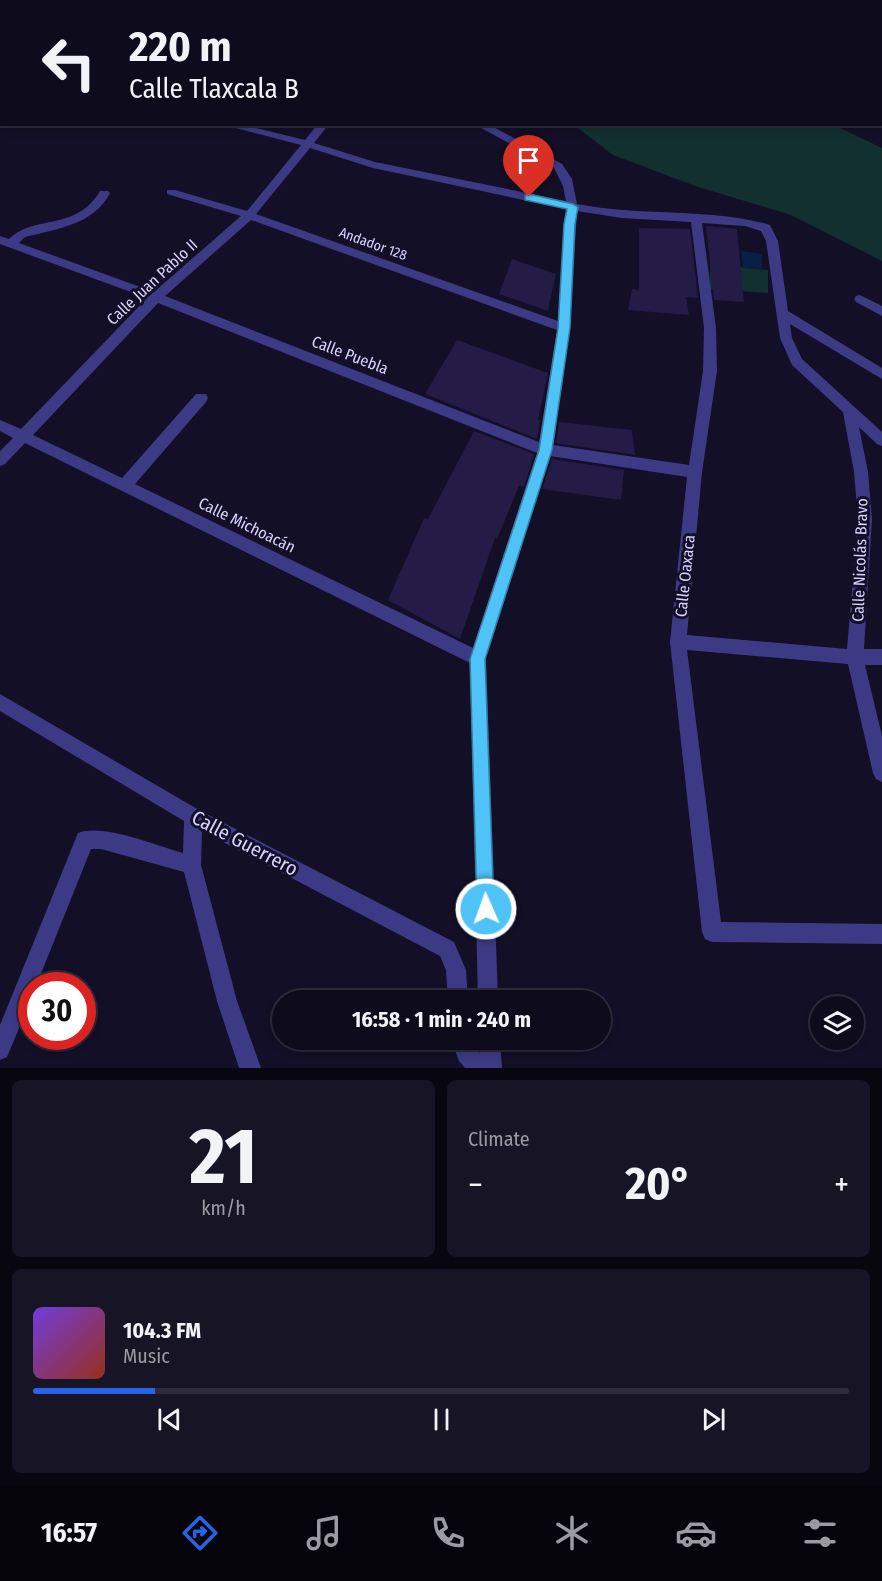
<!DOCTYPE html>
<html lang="en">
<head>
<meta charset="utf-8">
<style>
	:root { --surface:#0e0b1c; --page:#171425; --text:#f1f3f6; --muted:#9b9ba3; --line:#2e2b3b; --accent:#2563eb }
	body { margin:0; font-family:"Fira Sans Condensed",sans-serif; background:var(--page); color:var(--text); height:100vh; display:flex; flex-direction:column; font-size:22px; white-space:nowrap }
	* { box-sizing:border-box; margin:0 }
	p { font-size:20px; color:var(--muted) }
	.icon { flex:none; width:33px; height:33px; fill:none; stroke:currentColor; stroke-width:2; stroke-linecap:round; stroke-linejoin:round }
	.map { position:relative; height:1068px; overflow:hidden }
	.side { display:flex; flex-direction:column; gap:12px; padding:12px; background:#08060f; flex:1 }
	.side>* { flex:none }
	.banner { position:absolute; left:0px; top:0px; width:882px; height:126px; box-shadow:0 3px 9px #0003,0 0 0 2px var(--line); background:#0e0b1c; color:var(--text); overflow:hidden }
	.fabs { position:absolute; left:810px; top:996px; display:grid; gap:12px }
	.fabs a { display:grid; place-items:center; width:54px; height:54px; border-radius:50%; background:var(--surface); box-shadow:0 3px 9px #0003,0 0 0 2px var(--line); font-size:30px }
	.speed { position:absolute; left:18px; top:972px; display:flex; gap:12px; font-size:30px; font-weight:700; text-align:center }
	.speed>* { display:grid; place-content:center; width:78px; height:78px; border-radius:50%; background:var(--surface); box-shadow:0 3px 9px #0003,0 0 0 2px var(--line); line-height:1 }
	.speed .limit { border:9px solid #d22; background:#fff; color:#111 }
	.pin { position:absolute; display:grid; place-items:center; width:51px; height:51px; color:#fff; margin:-62px -26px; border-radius:50% 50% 50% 0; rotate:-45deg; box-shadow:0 0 6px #0007 }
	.pin .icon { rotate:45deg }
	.me { position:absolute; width:66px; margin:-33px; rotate:358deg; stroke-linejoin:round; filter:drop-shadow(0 0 4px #0008) }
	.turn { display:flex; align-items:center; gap:21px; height:126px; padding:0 30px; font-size:27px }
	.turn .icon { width:78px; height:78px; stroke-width:2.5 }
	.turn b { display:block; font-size:42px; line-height:51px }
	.big { font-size:45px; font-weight:700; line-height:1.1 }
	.side .tile { flex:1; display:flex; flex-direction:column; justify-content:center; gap:9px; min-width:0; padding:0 21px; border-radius:9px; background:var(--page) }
	.side .dial { align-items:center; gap:0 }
	.dial b { font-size:78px; line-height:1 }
	.song { display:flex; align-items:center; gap:18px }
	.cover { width:72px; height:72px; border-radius:9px; background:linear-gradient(135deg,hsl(260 70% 55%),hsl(10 70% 35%)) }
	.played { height:6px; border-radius:3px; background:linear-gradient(90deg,var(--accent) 15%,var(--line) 15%) }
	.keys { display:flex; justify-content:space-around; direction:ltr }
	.heat { display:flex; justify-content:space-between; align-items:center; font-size:33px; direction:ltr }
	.side .tiles { flex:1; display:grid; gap:12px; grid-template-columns:1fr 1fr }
	.tile:last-child { grid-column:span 2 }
	.trip { position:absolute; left:272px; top:990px; width:339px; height:60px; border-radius:30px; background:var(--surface); box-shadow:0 3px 9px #0003,0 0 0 2px var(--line); font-weight:700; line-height:60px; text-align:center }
	.dock { display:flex; height:96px; justify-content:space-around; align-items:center; background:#06040b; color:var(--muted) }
	.dock .icon { width:42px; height:42px }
	.dock .on { color:var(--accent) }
	.dock b { font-size:27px; color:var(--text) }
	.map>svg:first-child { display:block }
	.green { fill:#12302f }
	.water { fill:#0a1f44 }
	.building { fill:#241b47 }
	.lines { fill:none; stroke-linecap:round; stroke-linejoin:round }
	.street { fill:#3d3a85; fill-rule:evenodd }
	.route { fill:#4fc3f7; stroke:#337fa1; stroke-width:1.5 }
	.labels { text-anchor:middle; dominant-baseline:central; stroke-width:6; stroke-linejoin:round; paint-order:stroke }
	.far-street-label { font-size:14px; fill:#d9d4ff; stroke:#130f26 }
	.street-label { font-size:16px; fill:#d9d4ff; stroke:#130f26 }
	.near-street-label { font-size:20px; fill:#d9d4ff; stroke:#130f26 }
</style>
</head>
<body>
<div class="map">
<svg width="882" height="1068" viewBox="0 0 882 1068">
	<rect width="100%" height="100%" fill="#130f26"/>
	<path class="green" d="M574,125H834L882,148V261L791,215L698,187L613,155Z
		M710,264L768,270V293L710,289Z"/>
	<path class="water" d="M741,251L762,254V270L743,268Z"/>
	<path class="building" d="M706,226L737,229L744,302L714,300Z
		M639,228L690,229L698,298L686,297L689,315L628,310L632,289L639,290Z
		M512,259L556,274L548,311L499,294Z
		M457,340L548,373L538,420H540L537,439L425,394Z
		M559,422L632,430L635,455L556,443Z
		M474,431L534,454L524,487L519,486L497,539L495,538L460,639L388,600L424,518L428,519Z
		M552,459L624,470L621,500L542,489Z"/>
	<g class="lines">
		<path class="street" d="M150,0H159L149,2Z
			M233,0H242L243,2H234Z
			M397,0H405L396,2Z
			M410,0H420L421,2H411Z
			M0,84H2V90H0Z
			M220,124H240L305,140L318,124H329L314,143L375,162L566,201L563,186L554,168L474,124H488L562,164L572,179L577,204C641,217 708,207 770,225L778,241L788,311L882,368V379L790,324L792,338L802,359L882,432V446L877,444L859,427L868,472L872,519L864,649H882V665H865L882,736V782L876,779L873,773L848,664L687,650L721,922L882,924V944L712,942L705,939L702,932L670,642L687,477L550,456L486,659L498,1000H478L470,663L25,443L5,464L0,466V451L13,438L0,431V420L21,429L147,298L0,244V236L9,239C35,214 76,232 100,191H108L110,193C94,225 56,229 25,237L19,243L154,292L241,216L167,194V190H175L247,211L301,145ZM310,148L373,168L566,209L558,321L256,214ZM577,211L622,218L691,222L704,328L703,371L689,465L553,445L570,328ZM251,220L557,330L539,442L165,296ZM702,223L745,226L761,231L766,241L780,338L792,365L843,412L854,472L858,519L847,649L687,635L702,472L717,371L716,328ZM158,303L537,453L473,648L135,484L206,402L208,398L206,394H196L122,478L33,435Z
			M860,295L882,306V316L856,302L854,299L856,296Z
			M0,694L199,810L454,942L466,970L468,1000H448L446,970L440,956L202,831L201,865L237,1001L261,1068H239L217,1001L184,872L101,849H91L36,986H32V997L7,1057L0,1060V1025L78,833C103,823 157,846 183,853L184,821L0,711Z
			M451,1040H471L474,1047L480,1053V1040H500L502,1068H465L459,1061Z"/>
	</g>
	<path class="route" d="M529,194L573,204L578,207L575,224L570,328L552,450L485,659L494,909L492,916L486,918L479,916L477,909L470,659L539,450L558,328L564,224L567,209L525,200V195Z"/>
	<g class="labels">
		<g class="far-street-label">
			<text transform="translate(373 244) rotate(20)">Andador 128</text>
		</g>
		<g class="street-label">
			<text transform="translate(152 282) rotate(-43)">Calle Juan Pablo II</text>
			<text transform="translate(350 355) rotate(21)">Calle Puebla</text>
			<text transform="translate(247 525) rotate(26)">Calle Michoacán</text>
			<text transform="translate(860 560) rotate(-88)">Calle Nicolás Bravo</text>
			<text transform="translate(685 576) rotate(-84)">Calle Oaxaca</text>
		</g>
		<g class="near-street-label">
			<text transform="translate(245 843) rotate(28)">Calle Guerrero</text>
		</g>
	</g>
</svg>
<div class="fabs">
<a><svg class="icon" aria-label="layers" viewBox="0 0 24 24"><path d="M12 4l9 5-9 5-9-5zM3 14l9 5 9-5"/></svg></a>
</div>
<div class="speed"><div class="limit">30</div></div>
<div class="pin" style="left:529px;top:197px;background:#d93025"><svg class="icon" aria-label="arrive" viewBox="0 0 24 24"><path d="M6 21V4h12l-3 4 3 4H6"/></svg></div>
<svg class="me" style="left:486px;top:909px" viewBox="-20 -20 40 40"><circle r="17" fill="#4fc3f7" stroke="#fff" stroke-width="3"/><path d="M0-11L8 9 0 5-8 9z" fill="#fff"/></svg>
<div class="trip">16:58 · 1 min · 240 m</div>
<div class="banner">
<div class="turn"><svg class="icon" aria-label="left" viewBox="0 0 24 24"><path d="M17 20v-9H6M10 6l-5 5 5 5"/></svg><div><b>220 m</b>Calle Tlaxcala B</div></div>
</div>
</div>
<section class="side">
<div class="tiles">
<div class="tile dial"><b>21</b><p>km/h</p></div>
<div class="tile"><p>Climate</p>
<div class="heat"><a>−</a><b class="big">20°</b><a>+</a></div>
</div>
<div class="tile">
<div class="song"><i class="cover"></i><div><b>104.3 FM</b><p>Music</p></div></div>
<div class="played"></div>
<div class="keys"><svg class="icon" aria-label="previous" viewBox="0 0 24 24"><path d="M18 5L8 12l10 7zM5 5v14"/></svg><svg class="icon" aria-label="pause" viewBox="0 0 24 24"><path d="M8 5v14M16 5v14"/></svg><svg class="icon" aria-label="next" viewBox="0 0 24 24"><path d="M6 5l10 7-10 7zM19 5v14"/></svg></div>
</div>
</div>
</section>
<nav class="dock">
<b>16:57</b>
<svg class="icon on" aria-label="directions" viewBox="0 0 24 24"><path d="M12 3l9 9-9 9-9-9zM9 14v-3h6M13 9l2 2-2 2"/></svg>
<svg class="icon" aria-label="music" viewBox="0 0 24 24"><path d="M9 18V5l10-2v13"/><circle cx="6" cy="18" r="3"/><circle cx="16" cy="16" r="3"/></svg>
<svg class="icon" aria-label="phone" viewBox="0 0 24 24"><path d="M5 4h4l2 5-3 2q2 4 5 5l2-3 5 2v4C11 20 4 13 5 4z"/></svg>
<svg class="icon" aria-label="climate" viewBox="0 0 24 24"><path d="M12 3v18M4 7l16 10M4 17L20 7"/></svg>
<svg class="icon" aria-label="car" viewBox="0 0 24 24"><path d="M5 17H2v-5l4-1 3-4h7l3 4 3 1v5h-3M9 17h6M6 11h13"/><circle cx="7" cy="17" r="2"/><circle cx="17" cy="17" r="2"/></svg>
<svg class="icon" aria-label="filters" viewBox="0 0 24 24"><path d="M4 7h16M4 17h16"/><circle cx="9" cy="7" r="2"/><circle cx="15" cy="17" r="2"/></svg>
</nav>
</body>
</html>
